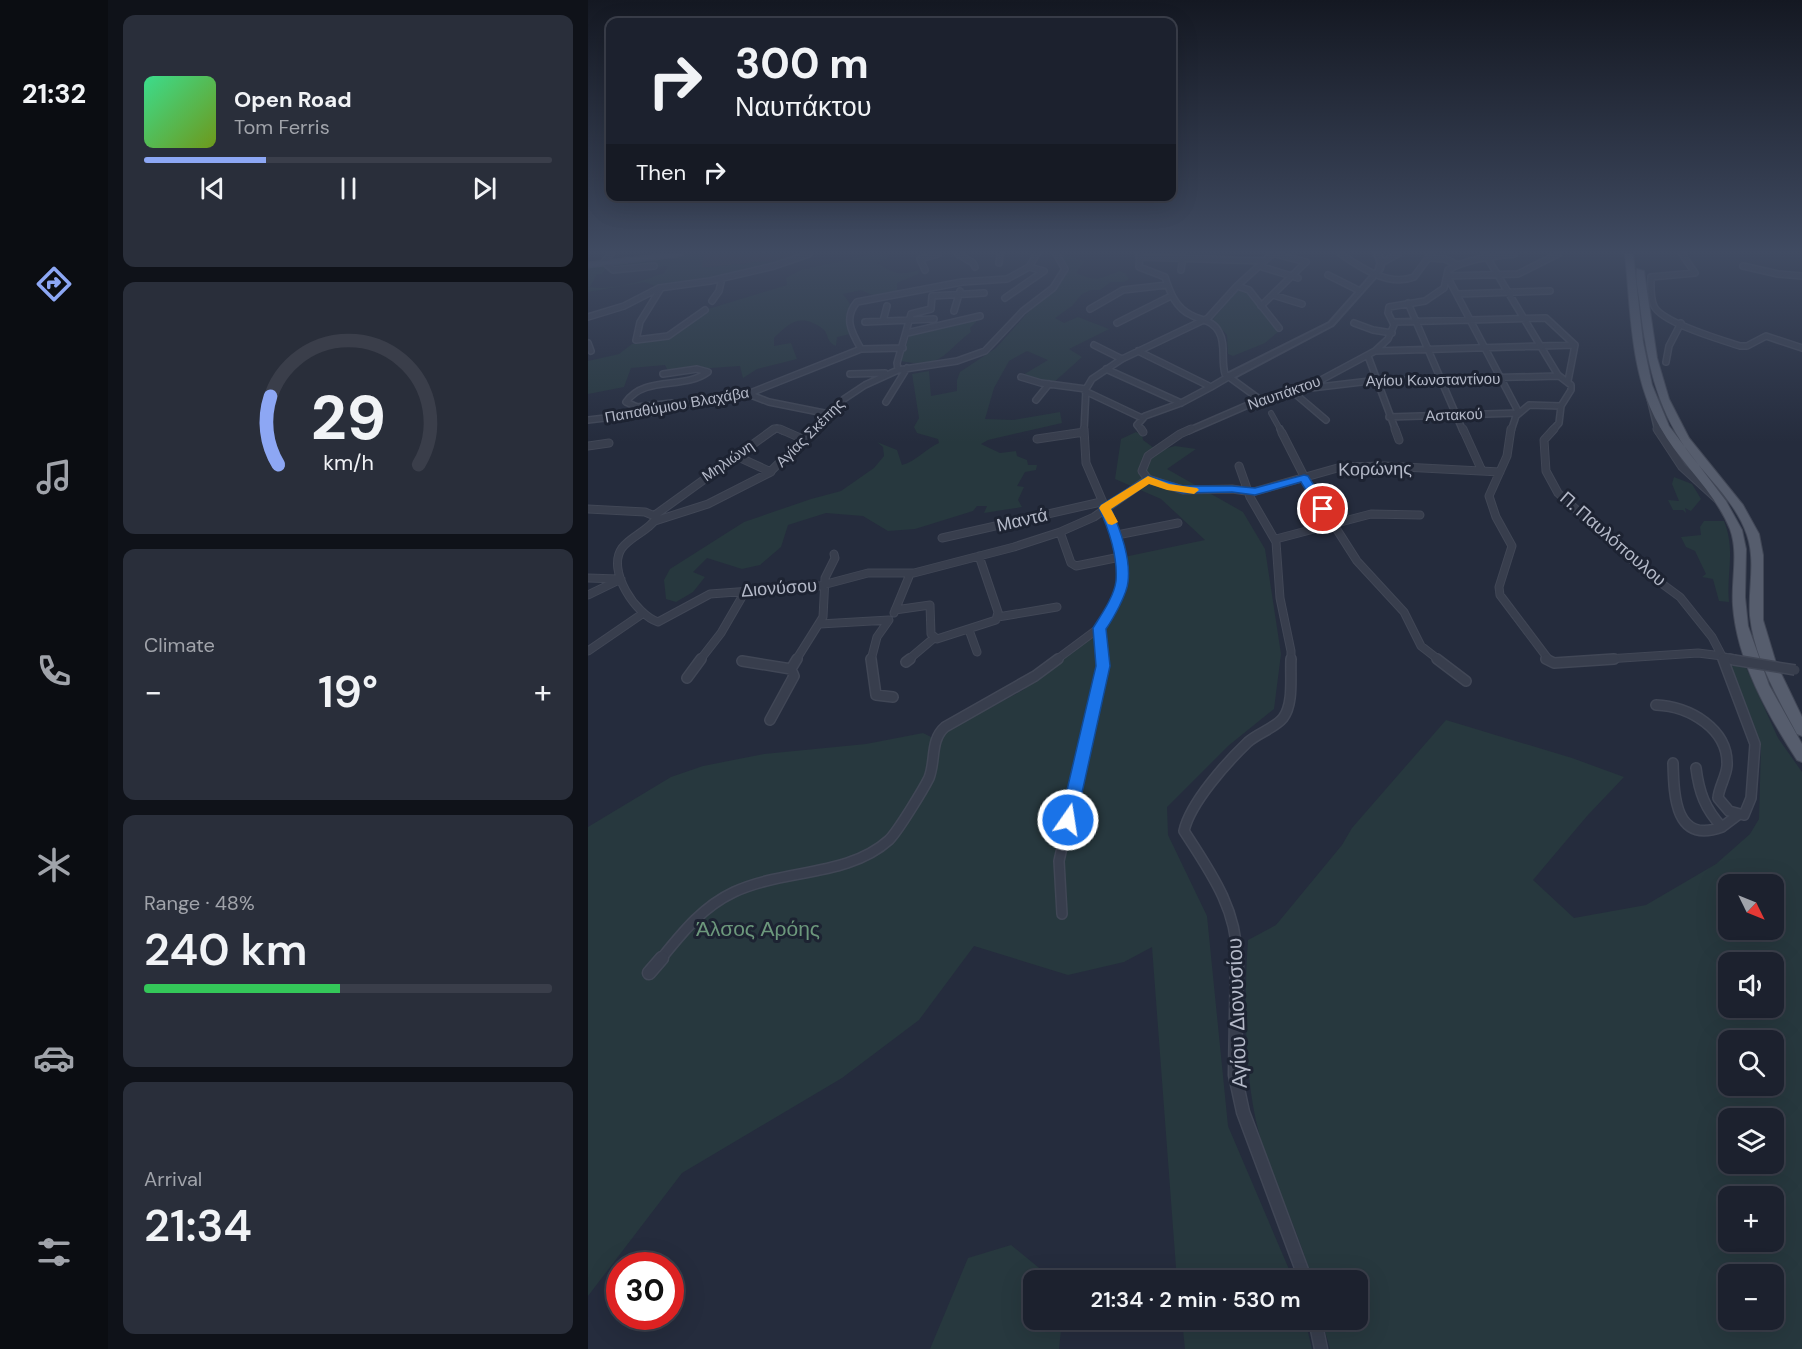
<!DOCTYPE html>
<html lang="en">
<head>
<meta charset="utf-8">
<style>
	:root { --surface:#1c212e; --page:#292e3a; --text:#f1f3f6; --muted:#a0a3aa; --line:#3a3e4a; --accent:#8da7f4 }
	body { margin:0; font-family:"DM Sans",sans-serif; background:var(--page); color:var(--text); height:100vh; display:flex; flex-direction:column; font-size:22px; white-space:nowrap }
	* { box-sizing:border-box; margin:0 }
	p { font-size:20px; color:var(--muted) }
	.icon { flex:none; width:33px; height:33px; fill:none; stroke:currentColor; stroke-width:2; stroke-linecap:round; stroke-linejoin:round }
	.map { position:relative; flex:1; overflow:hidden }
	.side { display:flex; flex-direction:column; gap:15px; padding:15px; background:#0f1219; width:480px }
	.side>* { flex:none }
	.guide { position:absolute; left:18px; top:18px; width:570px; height:183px; border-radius:12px; box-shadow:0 6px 24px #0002,0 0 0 2px var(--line); background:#1c212e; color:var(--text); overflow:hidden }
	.needle { width:39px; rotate:133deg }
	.buttons { position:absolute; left:1130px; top:874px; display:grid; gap:12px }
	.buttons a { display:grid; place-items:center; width:66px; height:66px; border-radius:12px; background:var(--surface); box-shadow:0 6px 24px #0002,0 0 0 2px var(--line); font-size:30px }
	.speed { position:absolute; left:18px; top:1252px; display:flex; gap:12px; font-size:30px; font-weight:700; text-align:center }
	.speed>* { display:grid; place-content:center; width:78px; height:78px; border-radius:50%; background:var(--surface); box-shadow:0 6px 24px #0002,0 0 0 2px var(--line); line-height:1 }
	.speed .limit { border:9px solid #d22; background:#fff; color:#111 }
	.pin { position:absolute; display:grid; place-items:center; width:51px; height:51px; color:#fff; margin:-26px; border:3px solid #fff; border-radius:50%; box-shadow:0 2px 6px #0007 }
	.me { position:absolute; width:66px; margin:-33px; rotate:13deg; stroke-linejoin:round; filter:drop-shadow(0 0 4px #0008) }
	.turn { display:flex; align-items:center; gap:21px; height:126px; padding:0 30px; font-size:27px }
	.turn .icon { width:78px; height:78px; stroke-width:2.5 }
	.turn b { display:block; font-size:42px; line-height:51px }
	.then { display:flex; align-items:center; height:57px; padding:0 30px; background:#0003; gap:12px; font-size:22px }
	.big { font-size:45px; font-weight:600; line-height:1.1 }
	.side .tile { flex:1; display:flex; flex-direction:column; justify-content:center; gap:9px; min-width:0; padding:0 21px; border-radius:12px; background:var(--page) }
	.side .dial { align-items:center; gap:0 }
	.dial svg { height:156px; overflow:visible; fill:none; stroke:var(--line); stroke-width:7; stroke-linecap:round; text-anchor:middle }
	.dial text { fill:var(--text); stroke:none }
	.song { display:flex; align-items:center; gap:18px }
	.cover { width:72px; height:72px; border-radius:9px; background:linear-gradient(135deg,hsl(150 70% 55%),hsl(80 70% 35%)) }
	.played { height:6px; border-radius:3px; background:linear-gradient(90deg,var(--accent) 30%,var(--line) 30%) }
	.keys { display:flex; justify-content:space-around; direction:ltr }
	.heat { display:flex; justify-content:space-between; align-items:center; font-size:33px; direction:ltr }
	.charge { height:9px; border-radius:4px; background:linear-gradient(90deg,#34c759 48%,var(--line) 0) }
	.trip { position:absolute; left:435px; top:1270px; width:345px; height:60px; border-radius:12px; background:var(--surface); box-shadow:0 6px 24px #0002,0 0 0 2px var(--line); font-weight:600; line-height:60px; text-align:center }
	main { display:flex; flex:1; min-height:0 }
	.tabs { display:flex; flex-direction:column; width:108px; justify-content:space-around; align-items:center; background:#0b0d12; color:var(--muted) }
	.tabs .icon { width:42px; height:42px }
	.tabs .current { color:var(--accent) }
	.tabs b { font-size:27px; color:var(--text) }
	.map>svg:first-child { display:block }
	.medical { fill:#34303e }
	.green { fill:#27383e; fill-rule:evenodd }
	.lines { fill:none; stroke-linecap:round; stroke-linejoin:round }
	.pedestrian-far1-casing { stroke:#414756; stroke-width:6 }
	.pedestrian-casing { stroke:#414756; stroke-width:8 }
	.minor-far3-casing { stroke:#414756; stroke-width:8 }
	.minor-far2-casing { stroke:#414756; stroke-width:9 }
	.minor-far1-casing { stroke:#414756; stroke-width:12 }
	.minor-casing { stroke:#414756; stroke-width:15 }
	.tertiary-casing { stroke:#414756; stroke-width:4 }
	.secondary-casing { stroke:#414756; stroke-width:3 }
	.primary-casing { stroke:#414756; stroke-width:2 }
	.pedestrian-far1 { stroke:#383e4d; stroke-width:4 }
	.pedestrian { stroke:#383e4d; stroke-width:5 }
	.minor-far3 { stroke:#383e4d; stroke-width:5 }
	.minor-far2 { stroke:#383e4d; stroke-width:7 }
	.minor-far1 { stroke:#383e4d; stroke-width:9 }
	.minor { stroke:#383e4d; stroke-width:12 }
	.tertiary { fill:#383e4d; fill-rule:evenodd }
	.secondary { fill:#474d60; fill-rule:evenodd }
	.primary { fill:#565d6d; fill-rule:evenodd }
	.minor-bridge-casing { stroke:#414756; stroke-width:12; stroke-linecap:butt }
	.minor-bridge { stroke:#383e4d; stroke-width:9 }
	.route { fill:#1a73e8; stroke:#114b97; stroke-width:1.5 }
	.slow { fill:#f59e0b }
	.labels { text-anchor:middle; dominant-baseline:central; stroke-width:6; stroke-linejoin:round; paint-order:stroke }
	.far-street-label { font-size:15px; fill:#b4b9c8; stroke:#1d2332 }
	.street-label { font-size:18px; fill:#b4b9c8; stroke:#1d2332 }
	.near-park-label { font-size:21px; fill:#6c987c; stroke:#1d2332 }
	.near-street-label { font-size:21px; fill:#b4b9c8; stroke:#1d2332 }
</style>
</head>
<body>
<main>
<nav class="tabs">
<b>21:32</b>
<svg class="icon current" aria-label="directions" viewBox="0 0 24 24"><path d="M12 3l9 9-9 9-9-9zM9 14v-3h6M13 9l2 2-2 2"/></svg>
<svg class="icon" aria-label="music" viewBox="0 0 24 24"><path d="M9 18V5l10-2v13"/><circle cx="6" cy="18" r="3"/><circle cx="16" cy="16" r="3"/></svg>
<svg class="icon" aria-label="phone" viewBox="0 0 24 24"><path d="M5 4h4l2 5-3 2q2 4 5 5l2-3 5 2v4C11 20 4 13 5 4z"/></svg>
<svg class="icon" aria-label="climate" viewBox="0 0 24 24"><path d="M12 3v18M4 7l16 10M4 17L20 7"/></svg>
<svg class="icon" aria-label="car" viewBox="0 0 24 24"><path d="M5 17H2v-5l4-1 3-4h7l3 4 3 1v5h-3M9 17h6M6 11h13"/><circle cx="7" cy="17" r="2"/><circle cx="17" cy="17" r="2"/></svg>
<svg class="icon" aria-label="filters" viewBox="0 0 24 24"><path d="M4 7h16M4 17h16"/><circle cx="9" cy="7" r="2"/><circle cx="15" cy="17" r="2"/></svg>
</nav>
<section class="side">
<div class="tile">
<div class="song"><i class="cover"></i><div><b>Open Road</b><p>Tom Ferris</p></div></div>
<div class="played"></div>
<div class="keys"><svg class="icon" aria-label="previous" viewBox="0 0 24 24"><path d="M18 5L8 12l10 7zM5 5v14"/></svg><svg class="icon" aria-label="pause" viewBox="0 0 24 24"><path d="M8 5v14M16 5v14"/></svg><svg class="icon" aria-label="next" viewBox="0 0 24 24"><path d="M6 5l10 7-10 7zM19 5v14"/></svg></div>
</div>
<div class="tile dial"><svg viewBox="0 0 100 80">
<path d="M14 69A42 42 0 1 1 86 69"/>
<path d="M14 69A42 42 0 0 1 10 34" stroke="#8da7f4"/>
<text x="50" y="56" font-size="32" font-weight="700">29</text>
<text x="50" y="72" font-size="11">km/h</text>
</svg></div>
<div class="tile"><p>Climate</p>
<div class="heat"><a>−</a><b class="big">19°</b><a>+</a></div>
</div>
<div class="tile"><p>Range · 48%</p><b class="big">240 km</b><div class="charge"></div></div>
<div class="tile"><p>Arrival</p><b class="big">21:34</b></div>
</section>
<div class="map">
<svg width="1214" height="1349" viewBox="0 0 1214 1349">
	<rect width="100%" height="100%" fill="#252c3d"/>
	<path class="medical" d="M115,254H218L193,262L191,260L113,268Z"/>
	<path class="green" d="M98,254L115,255L114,268L191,260L193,262L132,278L69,287L57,282L0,292V266L14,264L18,268L14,274H9L2,287C25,291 54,281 76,273L80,266L30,270L24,263Z
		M285,254H299L300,258L289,263C307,274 311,276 331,270L330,274L309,283V292L287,296L273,290L255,294L262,304L258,315L262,334L249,337L248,346C238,342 241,334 235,329C213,313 202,322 186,338V346L203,343L209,359L169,369L155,378L152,366L80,371L77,365L43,368L36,387L0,394V361L31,354L44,344L80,338L120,309L199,285L198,278L213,270Z
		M472,254L496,261L488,273C510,283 512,278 532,271L538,274L541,279L536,282H523L512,290H503L494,294L484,306L467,318L476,323L490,317L521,329L481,349L494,357L464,384L435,375L460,360L439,351L421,361L406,388L397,419L425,420L472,412L474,423L400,440L393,444L412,453L428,451L429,456L439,460L440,465H449L448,470L437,472L429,486L436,487L430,500L434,507L396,513L399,506H389L385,511L327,529L300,531L275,516L238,513L200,525L193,547L172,565L154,569L119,558L105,572L117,577L105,592L88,602L78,599L76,580L82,569L156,522L223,499L253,491L286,468L296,456L295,447L289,442L309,450L314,465C329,461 337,449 351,443L350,439L329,433L326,427L331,418L324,374L341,371L343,396L369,391V380L372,372L408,348L444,308L465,292L482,269L474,260Z
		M657,290L690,332L677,343L645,356L640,354L639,335L625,319L649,291Z
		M388,318V322L382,328L383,332C356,352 354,370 313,361L322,334Z
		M548,432L554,435L555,440L570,451L587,446L608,449L579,469L655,512L677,549L693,654L686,709L640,746L579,807L580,835L619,916L640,1126L706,1281H589L564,947L536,962L480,975L386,946L331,1020L254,1078L94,1173L0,1296V827L83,777L115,766L176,754L278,744L335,733L347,739L354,738L358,731L435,690L513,630L521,621L537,586L539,576L536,557L617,540L573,499L527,479L533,439Z
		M1086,477L1104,484L1113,499L1103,511L1097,508L1098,513L1095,510H1085L1080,500L1091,501L1084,484Z
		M1116,521H1136C1148,551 1138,573 1141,602L1131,601L1125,579L1114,577L1118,574L1107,551L1098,547L1093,537L1113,535L1112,527Z
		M1139,663L1157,665L1190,738L1214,772V1349H742L734,1320H770V1281H724C711,1230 685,1184 671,1133C656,1078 656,998 660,940L688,925L754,845L764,828L858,720L984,758L1036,777L999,816L945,880L986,918L1058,905L1128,864L1162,834L1171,819L1173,747ZM1140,885H1185V930H1140ZM1140,963H1185V1008H1140ZM1140,1041H1185V1086H1140ZM1140,1119H1185V1164H1140ZM1140,1197H1185V1242H1140ZM1140,1275H1185V1320H1140Z
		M423,1245L467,1281H446V1320H474L471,1349H342L380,1258Z
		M594,1320H717L724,1349H597Z"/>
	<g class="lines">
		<g class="pedestrian-far1-casing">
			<path id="pedestrian-far1" d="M683,413L693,431"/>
		</g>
		<g class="pedestrian-casing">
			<path id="pedestrian" d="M692,429L694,433"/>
		</g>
		<g class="minor-far3-casing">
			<path id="minor-far3" d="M23,254L16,262L25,270L66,266
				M370,254L385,263L387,267
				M552,254L551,267L577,277C582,293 588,308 603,315C614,321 625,320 631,332C638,344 633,360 637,374L674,401
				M687,254L718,262
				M753,254C773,268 801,287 826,277L843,254
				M897,254L970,375L983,385V390L973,406L971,423L964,431
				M1094,254L1107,273L1063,277C1063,286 1062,297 1066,306C1074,323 1134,340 1152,346H1159L1178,336L1214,348
				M551,257L676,261
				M840,258L857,259L870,265
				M411,263L412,254
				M793,263L810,254
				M671,266L710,278
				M1155,266L1190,274L1214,276
				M337,270L332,259L350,254
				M593,270L595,257
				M740,275L772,291
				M649,286L661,290L691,328
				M73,288L52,322L48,340L80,336L117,310
				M869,294L962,291
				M685,295L714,304
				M417,298L456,271L441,267
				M124,301L131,291L134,278
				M820,303L875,431
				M673,306L718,262
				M502,309L535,290L579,285
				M366,311L372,291
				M0,317L36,306L71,288L122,281L186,266L221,254
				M295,321L299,306
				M277,322L346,319
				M807,322L958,318L987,345L980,381
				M529,323L583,296
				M766,323L785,330L804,333
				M319,333L392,316
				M0,343L3,351
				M506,345L534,359
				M273,349C264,333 255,318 269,302L374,282L419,279L441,267L449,254
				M550,351L623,387L640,377
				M787,351L800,339L806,325L800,313L801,307L837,301L856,288L860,270C881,258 903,257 926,254
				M780,356L808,431
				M1078,362L1081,346L1093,323
				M518,369L593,403
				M310,370L309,363L323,314L343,309L344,296L396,293
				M75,374L109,369L120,372C96,390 57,375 38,402L49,407L84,403
				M262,374L297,373
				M433,377L453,383L498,389
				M723,388L782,381L971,376
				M497,391L554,418
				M705,392L738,420
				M160,394L181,402L241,414
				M1062,398L1070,431
				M448,400L461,384
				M298,402L319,368
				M801,417L931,413L859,276L930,274L970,254
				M0,420L68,412L110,401L152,397L273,349L315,348
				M184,431L189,428L195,431
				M224,431L256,399L277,385L310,370L369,361L397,351L435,311L465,288L477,269L468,254
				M496,431L498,389L504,379L534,359L620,318L649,286L684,254
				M554,431L549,425L557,416L593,403L623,387
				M600,431L660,405L720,387L787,351L987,345
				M923,431L928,416L941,405L973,406"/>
		</g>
		<g class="minor-far2-casing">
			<path id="minor-far2" d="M192,429L217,440
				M496,429L498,463L529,535L535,576L529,597L511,628L514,660
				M553,429L555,432
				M807,429L811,440
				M875,429L894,471
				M923,429L919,456L901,496L908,517L924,546L911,587L912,595L961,660
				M966,429L956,440L958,471L970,493L1054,569L1092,597L1124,637L1134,656L1146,660
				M1069,429L1094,467L1128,498
				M694,433L721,486L769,561L816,612L833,646L851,660
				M449,439L496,432
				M0,446L21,443
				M148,456L183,472
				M651,466L662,497L688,542L692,598L703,651V660
				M560,479L595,490L644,489L665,492L753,467L796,466L912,472
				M0,509L57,512L69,517C62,530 43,536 34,548C18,570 48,615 70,622L122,594L231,586L280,573H326L426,547L472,532L506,517L560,479L554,471L560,456L592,434L603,429
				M67,515L186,429
				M67,521L120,504L181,473L225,429
				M472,532L483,563L488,566L532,557
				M529,535L590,523
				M354,538L513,502
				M688,539L783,514L832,515
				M0,578L30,579
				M0,595L33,579
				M307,610L342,605L343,634L349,639L408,620L410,612L391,556
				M306,613L322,574
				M410,617L469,607
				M232,624L301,620L289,637L283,660
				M381,630L389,652
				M0,651L54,614
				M112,660L133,633L158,590
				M208,660L235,617L237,578L247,558L246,554
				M320,660L346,638
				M468,660L511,628
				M1004,660L1110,653L1134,656L1136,660"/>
		</g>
		<g class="minor-far1-casing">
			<path id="minor-far1" d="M283,659L288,695L305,697
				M849,659L878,681
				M958,659L966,663L1026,659
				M1142,659L1146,660
				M154,661L203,669L209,659
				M318,662L322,659
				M99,678L113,659
				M1068,705C1101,706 1141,729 1139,766C1138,777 1131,787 1130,798L1141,811L1156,815L1163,798L1167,744L1135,659
				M182,720L206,676L203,669
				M1085,763C1086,797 1087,844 1134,827
				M1108,768C1111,792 1117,809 1134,827L1150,815
				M474,914L471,861L515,666L514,659
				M72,960C94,933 114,907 146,892C195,869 260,877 301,840C310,831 335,790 341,778C348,760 342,740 357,727L447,676L470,659
				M649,960C650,910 622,871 596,831C602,803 639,762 660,742C670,733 687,728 695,718C706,704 702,676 703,659"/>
		</g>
		<g class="minor-casing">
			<path id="minor" d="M649,958L647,1075L655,1112L718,1281
				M61,973L74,958
				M727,1320L733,1349"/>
		</g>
		<g class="tertiary-casing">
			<path id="tertiary" d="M787,254H793L796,263L794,270L745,325L643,379H637V375L741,323L788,270L790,263Z"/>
		</g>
		<g class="secondary-casing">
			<path id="secondary" d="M77,254H94L91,256L0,267V263Z"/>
		</g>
		<g class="primary-casing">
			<path id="primary" d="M1037,254H1045L1055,342L1064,385L1081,426L1138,501L1154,530L1158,549L1157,597L1160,626L1181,685L1214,744V762L1209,760C1180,715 1149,661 1145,606C1143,580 1151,553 1142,529C1126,490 1092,463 1072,427C1042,376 1043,311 1037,254Z
				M1049,269L1056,271L1069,358L1081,399L1101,438L1155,505L1171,534L1175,555V620L1188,663L1214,717V736L1209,734C1190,698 1166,658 1162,616C1160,589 1168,561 1159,535C1148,502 1119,478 1099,450C1068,407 1058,357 1052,305C1051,294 1047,280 1049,269Z"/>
		</g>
		<use href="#pedestrian-far1" class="pedestrian-far1"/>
		<use href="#pedestrian" class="pedestrian"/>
		<use href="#minor-far3" class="minor-far3"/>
		<use href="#minor-far2" class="minor-far2"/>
		<use href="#minor-far1" class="minor-far1"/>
		<use href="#minor" class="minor"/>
		<use href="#tertiary" class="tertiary"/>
		<use href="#secondary" class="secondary"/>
		<use href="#primary" class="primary"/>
		<g class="minor-bridge-casing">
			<path id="minor-bridge" d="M1146,660L1207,670"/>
		</g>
		<use href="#minor-bridge" class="minor-bridge"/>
	</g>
	<linearGradient id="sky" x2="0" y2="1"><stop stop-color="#141822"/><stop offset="0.57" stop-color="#404b62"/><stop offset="1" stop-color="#404b62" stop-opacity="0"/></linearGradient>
	<rect width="1214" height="442" fill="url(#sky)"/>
	<path class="route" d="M716,475L720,476L741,509L739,512H731L713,482L667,495L644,492L595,493L561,483L523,509C532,529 543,559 540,582C539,594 525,619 518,629L522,666L488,820L486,825L480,827L474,825L472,820L508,666L505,628C513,615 526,597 528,581C530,556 521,530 511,508L513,505L560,476L595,486H644L667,488Z"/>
	<path class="slow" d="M560,476L581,484L609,488L611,490L606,494L579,490L561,484L523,509L530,522L524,525L520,524L511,508L513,505Z"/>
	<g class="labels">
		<g class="far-street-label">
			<text transform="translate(845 380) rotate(-1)">Αγίου Κωνσταντίνου</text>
			<text transform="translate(696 393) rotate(-19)">Ναυπάκτου</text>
			<text transform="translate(89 405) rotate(-10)">Παπαθύμιου Βλαχάβα</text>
			<text transform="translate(866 415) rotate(-2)">Αστακού</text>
			<text transform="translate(222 433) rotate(-45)">Αγίας Σκέπης</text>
			<text transform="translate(140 461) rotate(-35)">Μηλιώνη</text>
		</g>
		<g class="street-label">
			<text transform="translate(787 469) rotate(-1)">Κορώνης</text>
			<text transform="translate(434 520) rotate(-13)">Μαντά</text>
			<text transform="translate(1025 539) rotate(41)">Π. Παυλόπουλου</text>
			<text transform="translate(191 588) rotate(-4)">Διονύσου</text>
		</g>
		<g class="near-park-label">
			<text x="170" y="929">Άλσος Αρόης</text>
		</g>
		<g class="near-street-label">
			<text transform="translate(649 1013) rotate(-92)">Αγίου Διονυσίου</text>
		</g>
	</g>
</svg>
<div class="buttons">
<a><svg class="needle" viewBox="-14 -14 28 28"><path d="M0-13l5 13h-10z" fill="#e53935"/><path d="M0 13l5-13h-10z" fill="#a0a3aa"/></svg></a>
<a><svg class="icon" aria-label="sound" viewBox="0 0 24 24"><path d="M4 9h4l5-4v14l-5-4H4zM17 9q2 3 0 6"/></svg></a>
<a><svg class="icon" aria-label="search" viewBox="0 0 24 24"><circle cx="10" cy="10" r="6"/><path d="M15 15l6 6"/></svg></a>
<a><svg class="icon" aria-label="layers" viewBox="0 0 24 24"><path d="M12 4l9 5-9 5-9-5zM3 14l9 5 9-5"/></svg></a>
<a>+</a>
<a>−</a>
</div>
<div class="speed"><div class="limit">30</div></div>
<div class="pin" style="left:735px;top:509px;background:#d93025"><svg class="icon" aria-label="arrive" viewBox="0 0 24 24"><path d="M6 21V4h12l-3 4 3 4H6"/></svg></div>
<svg class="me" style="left:480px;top:820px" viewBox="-20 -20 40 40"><circle r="17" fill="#1a73e8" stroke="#fff" stroke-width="3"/><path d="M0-11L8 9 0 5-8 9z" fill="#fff"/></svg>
<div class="trip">21:34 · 2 min · 530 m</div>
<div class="guide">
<div class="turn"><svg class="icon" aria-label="right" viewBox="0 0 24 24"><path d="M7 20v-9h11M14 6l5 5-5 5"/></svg><div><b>300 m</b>Ναυπάκτου</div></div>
<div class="then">Then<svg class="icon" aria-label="right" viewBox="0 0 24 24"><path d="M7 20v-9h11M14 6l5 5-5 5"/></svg></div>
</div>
</div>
</main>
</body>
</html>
